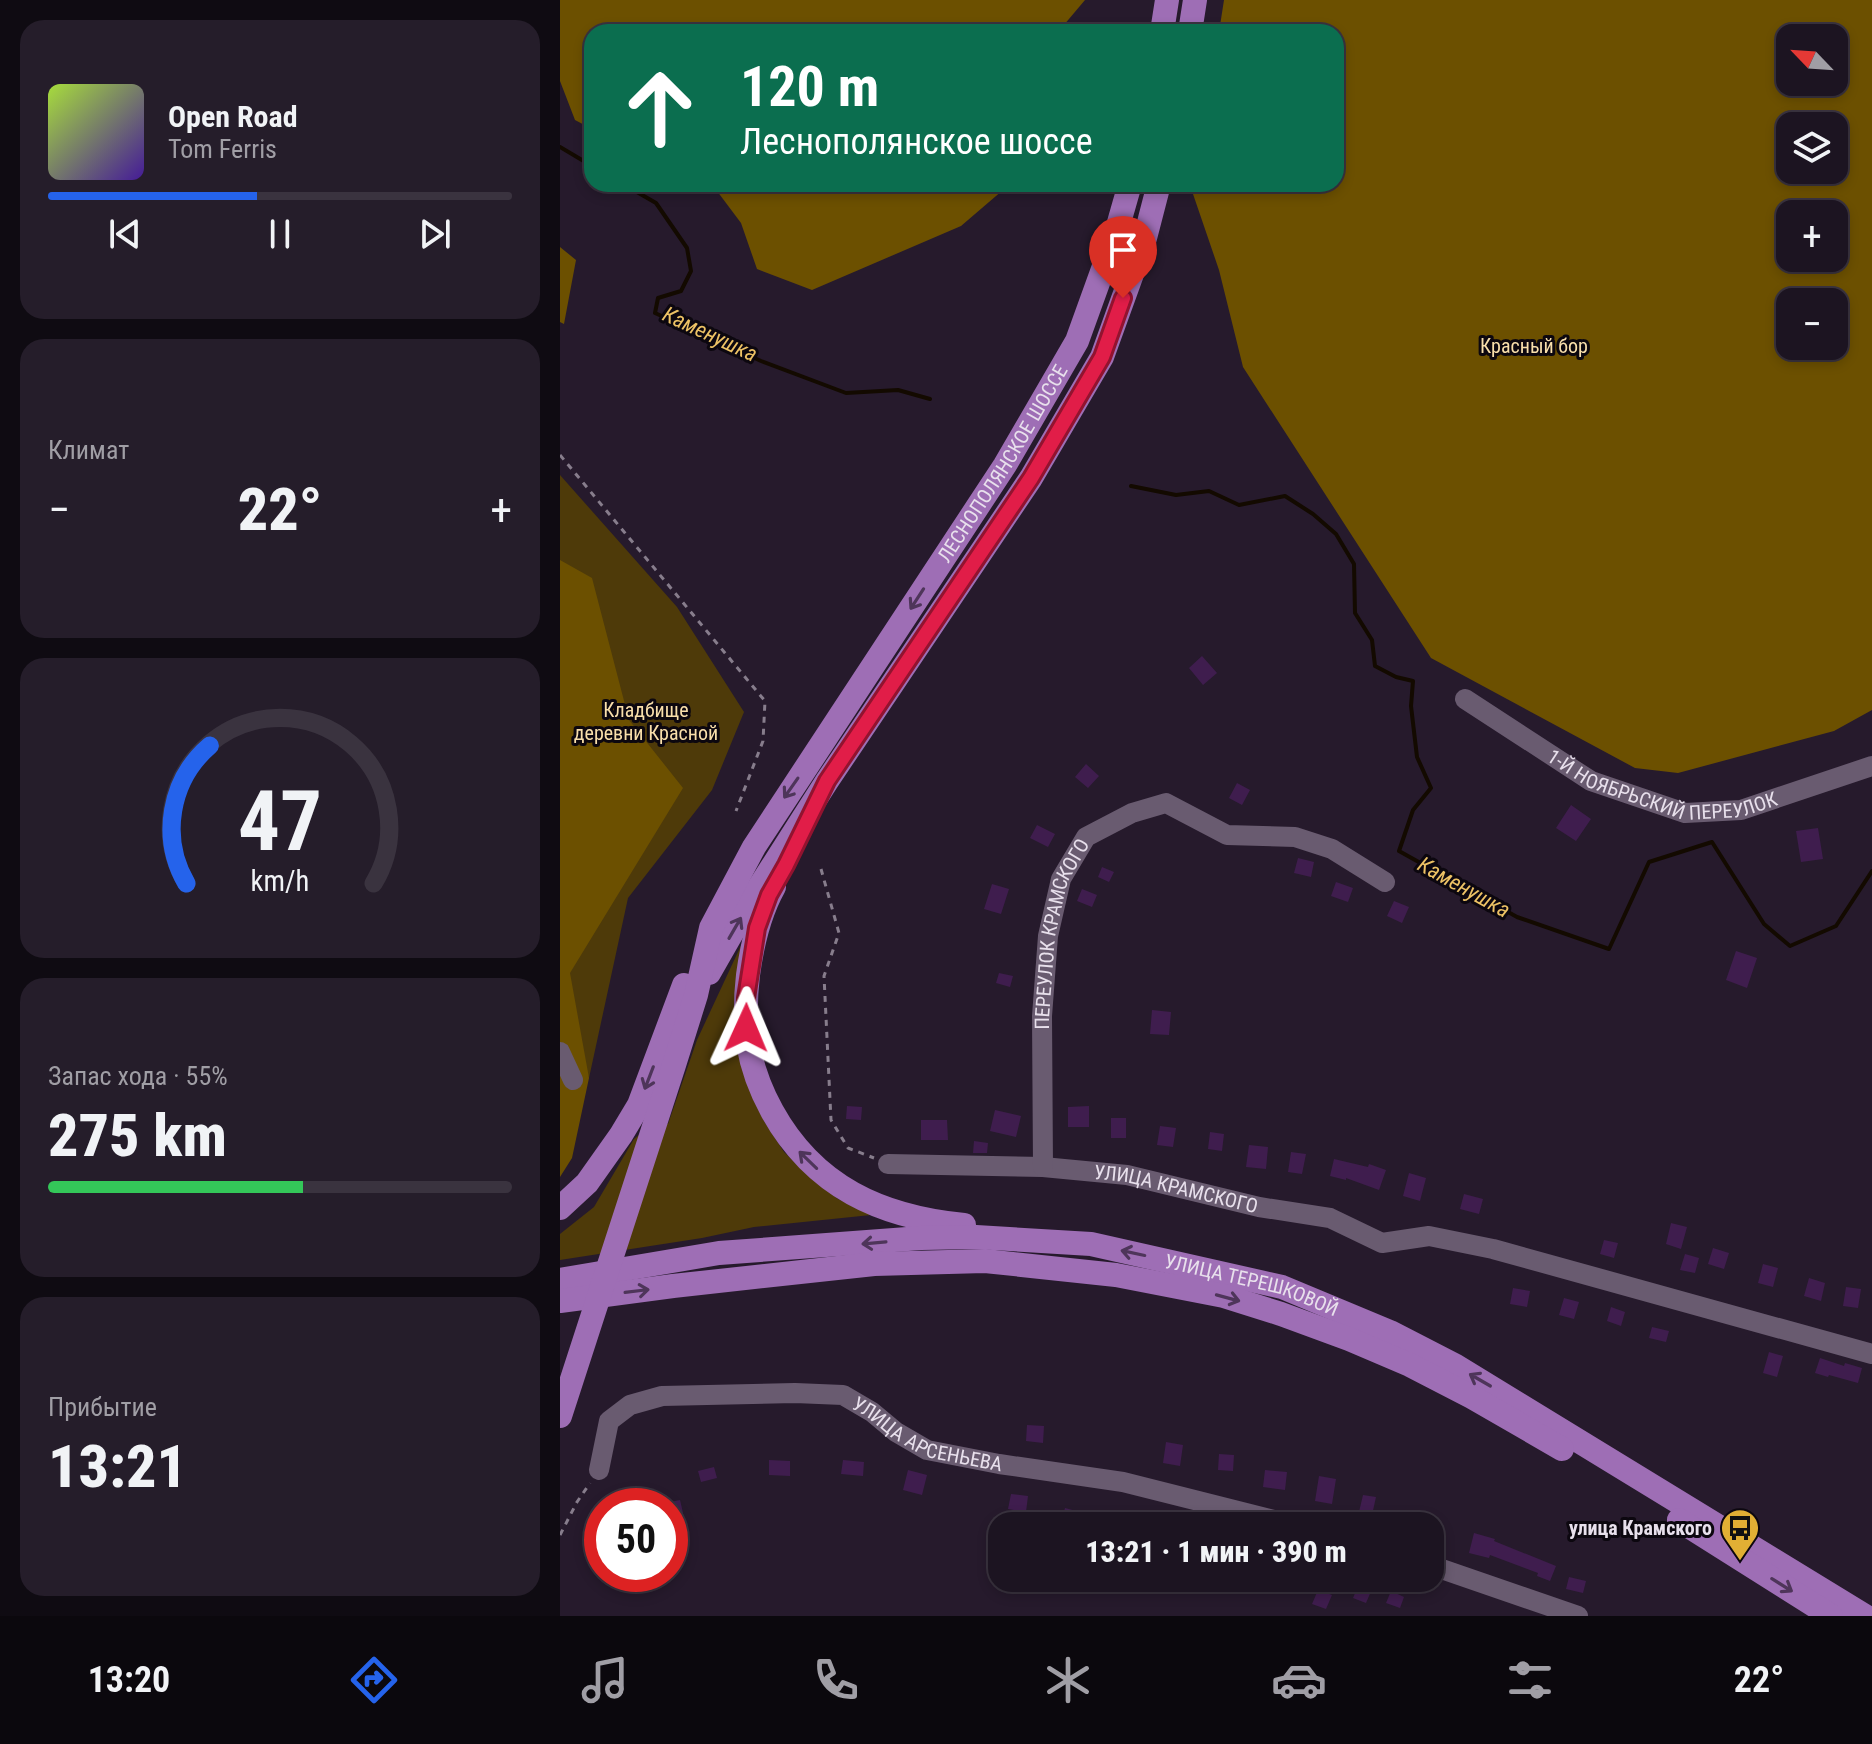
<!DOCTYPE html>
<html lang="ru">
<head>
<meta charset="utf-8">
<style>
	:root { --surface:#1c1421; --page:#251d2a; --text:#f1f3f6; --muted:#a09ea5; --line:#3a333f; --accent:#2563eb }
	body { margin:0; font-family:"Roboto Condensed",sans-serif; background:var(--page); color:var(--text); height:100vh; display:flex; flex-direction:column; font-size:30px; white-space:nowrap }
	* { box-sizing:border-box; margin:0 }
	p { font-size:26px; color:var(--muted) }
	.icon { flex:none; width:44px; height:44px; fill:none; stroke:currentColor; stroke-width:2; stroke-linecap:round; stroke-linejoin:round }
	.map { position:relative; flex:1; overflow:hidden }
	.side { display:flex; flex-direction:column; gap:20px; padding:20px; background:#0f0b12; width:560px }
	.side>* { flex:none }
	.banner { position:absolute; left:24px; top:24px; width:760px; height:168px; border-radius:24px; box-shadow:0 4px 12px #0003,0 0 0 2px var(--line); background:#0b6e4f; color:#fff; overflow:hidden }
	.needle { width:52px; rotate:295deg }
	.tools { position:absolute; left:1216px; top:24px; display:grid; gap:16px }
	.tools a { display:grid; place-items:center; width:72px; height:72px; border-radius:16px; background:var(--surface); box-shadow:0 4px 12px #0003,0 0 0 2px var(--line); font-size:40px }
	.speed { position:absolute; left:24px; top:1488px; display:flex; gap:16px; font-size:40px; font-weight:700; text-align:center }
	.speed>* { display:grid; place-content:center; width:104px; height:104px; border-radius:50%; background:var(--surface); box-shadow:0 4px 12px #0003,0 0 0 2px var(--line); line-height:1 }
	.speed .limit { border:12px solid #d22; background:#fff; color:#111 }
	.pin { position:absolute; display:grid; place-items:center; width:68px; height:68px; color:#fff; margin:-82px -34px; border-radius:50% 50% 50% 0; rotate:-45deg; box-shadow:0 0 8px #0007 }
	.pin .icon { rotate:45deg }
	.me { position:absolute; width:88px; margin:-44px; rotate:1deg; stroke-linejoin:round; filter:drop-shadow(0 0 6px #0008) }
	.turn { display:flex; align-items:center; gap:28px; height:168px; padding:0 24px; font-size:36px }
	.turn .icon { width:104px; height:104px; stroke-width:2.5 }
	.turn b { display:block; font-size:56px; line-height:68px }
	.big { font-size:60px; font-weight:800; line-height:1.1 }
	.side .tile { flex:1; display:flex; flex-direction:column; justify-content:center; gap:12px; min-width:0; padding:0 28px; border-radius:24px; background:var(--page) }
	.side .dial { align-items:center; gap:0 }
	.dial svg { height:208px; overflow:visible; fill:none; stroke:var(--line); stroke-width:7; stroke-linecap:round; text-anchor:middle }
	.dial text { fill:var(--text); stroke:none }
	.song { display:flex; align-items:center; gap:24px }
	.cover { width:96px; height:96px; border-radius:12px; background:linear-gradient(135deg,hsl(80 70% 55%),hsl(260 70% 35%)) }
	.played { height:8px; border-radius:4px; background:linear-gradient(90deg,var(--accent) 45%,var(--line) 45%) }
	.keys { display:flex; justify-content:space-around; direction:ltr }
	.heat { display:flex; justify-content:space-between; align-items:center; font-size:44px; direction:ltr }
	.charge { height:12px; border-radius:6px; background:linear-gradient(90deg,#34c759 55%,var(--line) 0) }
	.trip { position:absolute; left:428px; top:1512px; width:456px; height:80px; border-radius:24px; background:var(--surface); box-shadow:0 4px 12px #0003,0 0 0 2px var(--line); font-weight:800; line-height:80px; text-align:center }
	.menu { display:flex; height:128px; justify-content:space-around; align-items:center; background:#0b080d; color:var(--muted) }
	.menu .icon { width:56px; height:56px }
	.menu .active { color:var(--accent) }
	.menu b { font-size:36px; color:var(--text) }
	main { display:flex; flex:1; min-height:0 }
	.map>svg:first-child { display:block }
	.green { fill:#4e3a09 }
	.forest { fill:#6c5000; fill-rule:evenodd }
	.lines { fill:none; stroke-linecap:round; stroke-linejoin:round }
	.stream { stroke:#130a00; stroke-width:4 }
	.building { fill:#3f1d4e }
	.path { stroke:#877d8c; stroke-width:3; stroke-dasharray:6 6; stroke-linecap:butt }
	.minor { stroke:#695b70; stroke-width:20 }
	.major { stroke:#9e6eb5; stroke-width:24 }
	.oneway { stroke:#4e355a }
	.route-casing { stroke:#92132f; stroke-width:20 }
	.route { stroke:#e11d48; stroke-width:14 }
	.labels { text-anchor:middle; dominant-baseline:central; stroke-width:6; stroke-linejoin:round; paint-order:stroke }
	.park-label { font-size:20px; fill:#f9dfab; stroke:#0c070f }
	.street-label { font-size:20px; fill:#e8e0ec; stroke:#0c070f }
	.poi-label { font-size:20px; font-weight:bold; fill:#e8e0ec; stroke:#0c070f; text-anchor:end }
	.water-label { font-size:22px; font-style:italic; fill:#edc265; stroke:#0c070f }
</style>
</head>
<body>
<main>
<section class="side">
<div class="tile">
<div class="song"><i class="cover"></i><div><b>Open Road</b><p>Tom Ferris</p></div></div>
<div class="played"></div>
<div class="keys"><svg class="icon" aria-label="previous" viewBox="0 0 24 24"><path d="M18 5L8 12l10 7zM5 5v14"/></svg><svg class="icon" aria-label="pause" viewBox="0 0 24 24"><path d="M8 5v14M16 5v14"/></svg><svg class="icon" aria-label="next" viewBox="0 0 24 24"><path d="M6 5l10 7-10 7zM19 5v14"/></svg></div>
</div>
<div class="tile"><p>Климат</p>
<div class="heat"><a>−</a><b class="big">22°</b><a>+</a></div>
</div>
<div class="tile dial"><svg viewBox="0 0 100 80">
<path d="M14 69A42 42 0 1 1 86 69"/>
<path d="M14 69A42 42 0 0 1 23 16" stroke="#2563eb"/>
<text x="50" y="56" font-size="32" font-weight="700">47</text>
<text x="50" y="72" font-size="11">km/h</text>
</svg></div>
<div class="tile"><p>Запас хода · 55%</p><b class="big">275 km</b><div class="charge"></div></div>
<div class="tile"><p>Прибытие</p><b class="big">13:21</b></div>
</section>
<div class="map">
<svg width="1312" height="1616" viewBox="0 0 1312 1616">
	<rect width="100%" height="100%" fill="#261a2c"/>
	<path class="green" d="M0,475L117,607L184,712L152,790L68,898L29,1078L0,1003Z
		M184,939L204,1121L224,1152L253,1180L278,1199L311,1215L194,1227L142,1238L0,1260V1234L34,1207L74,1139L96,1121L108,1124L137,1040Z"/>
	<path class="forest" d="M0,0H525L498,32H32V129L15,120L0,81Z
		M664,0H1312V710L1274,731L1118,773L1075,768L871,658L683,367L659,270L633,194L635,184H776V32H659ZM1274,38V82H1230V38ZM1274,126V170H1230V126ZM1274,214V258H1230V214ZM1274,302V346H1230V302Z
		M147,184H450L401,226L252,290L197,269L181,223L154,187Z
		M0,247L16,260L4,324L0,322Z
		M0,560L32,578L69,720L123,788L10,973L29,1078L12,1158L0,1177Z"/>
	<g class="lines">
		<path class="stream" d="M0,147L32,166
			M63,184L96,203L127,248L131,271L121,291L98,298L95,313L201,361L286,393L338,390L370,399
			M571,486L616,495L649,491L679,505L725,496L753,514L776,534L794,564L795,613L812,640L815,666L836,677L853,681L851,706L857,757L871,788L853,810L839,851L957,917L1049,949L1089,862L1152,842L1204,924L1230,946L1276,926L1312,871"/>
	</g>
	<path class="building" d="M642,656L657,673L643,685L629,668Z
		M526,764L539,776L528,788L515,777Z
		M677,783L690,790L682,805L669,798Z
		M1011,805L1031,819L1016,841L996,828Z
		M477,825L495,834L488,847L470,838Z
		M1258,828L1263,859L1241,862L1236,831Z
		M738,858L754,862L751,877L734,873Z
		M542,867L554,872L549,882L538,877Z
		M776,882L793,888L788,902L771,896Z
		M432,884L449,889L441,914L424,909Z
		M522,889L537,895L532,907L517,901Z
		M834,901L849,907L842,923L827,916Z
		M1176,951L1197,958L1187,988L1166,980Z
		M439,973L453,976L450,987L436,983Z
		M592,1010L611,1012L609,1035L590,1034Z
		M287,1106L302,1107L301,1120L286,1119Z
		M529,1106V1127H508V1107Z
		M435,1110L461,1116L456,1137L430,1131Z
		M551,1118H566V1138H551Z
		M361,1120H387L388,1140H361Z
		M600,1126L616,1128L613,1147L597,1145Z
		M650,1132L664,1134L662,1151L648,1149Z
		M414,1141L428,1143L427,1153H413Z
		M689,1145L708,1147L706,1169L686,1167Z
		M731,1152L746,1154L742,1174L728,1172Z
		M774,1159L808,1167L809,1164L826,1170L819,1190L786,1178V1180L770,1176Z
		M849,1173L866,1178L860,1201L843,1196Z
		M904,1194L923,1199L919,1214L900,1209Z
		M1111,1223L1127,1227L1121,1249L1106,1244Z
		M1044,1240L1058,1243L1054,1258L1040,1254Z
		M1153,1248L1169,1253L1164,1269L1148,1264Z
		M1125,1254L1139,1258L1135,1273L1120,1270Z
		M1203,1264L1218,1268L1213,1287L1198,1283Z
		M1249,1278L1265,1283L1261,1301L1244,1296Z
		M1286,1287L1301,1289L1298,1308L1283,1306Z
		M953,1288L970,1291L967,1307L950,1304Z
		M1004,1298L1019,1302L1014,1319L999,1315Z
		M1051,1307L1065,1312L1061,1326L1047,1321Z
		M1092,1327L1109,1331L1106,1342L1089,1338Z
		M1209,1352L1223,1356L1217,1377L1203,1373Z
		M1260,1358L1284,1366L1285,1363L1302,1368L1298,1383L1269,1375L1268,1377L1255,1373Z
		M467,1425L484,1426L483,1443L466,1441Z
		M606,1442L623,1445L620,1466L603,1463Z
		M659,1454L674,1455L673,1471L658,1470Z
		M209,1460L230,1461V1476L209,1475Z
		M283,1460L304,1462L303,1476L281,1474Z
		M154,1467L157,1478L141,1482L138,1471Z
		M348,1470L367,1475L362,1495L343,1490Z
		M705,1470L727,1472L725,1490L703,1487Z
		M759,1476L776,1479L772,1504L755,1501Z
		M451,1494L468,1496L466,1512L448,1509Z
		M803,1495L816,1497L812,1515L799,1512Z
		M120,1500L123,1513L110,1516V1502Z
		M505,1508L520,1512L516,1526H500Z
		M844,1513L878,1523V1526H840Z
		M914,1533L935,1539L934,1541L996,1566L990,1581L977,1576L978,1573L930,1555L929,1558L909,1553Z
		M1009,1577L1026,1581L1023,1593L1006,1589Z
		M799,1584L812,1589L806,1603L793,1598Z
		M758,1590L772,1595L766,1609L752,1604Z
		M831,1591L844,1597L840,1608L826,1603Z"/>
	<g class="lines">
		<path class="path" d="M0,455L205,701L203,741L176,811
			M261,869L279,933L264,976L271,1120L288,1148L314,1158
			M0,1535L17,1502L30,1483"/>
		<g class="minor">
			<path id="s1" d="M905,699L1031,781L1125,813L1181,810L1312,766"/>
			<path d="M0,1052L13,1080"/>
			<path id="s2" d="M328,1164L483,1167L567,1175L699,1207L770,1218L822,1243L869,1236L933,1249L1312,1354"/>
			<path id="s3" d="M483,1167L482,1016L488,936L501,879L526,837L572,813L606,803L667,835L735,837L772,849L825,882"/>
			<path id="s4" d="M39,1470L49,1421L70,1405L102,1396L235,1393L283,1395L312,1412L336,1432L367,1450L439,1464L563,1482L738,1526"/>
			<path d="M870,1565L1018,1616"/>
		</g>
		<g class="major">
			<path d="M602,32L607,0"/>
			<path d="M630,32L635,0"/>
			<path d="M214,887C199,914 192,945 188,975C182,1027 187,1065 212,1111C254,1187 321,1217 404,1225"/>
			<path d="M149,973L189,903L267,781L471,478L542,357L585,238L599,184"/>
			<path d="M0,1208L27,1183L61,1135L79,1105L124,985"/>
			<path id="s5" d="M0,1280L159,1253L361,1238L416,1237L531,1244L722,1287L830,1332L896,1366L1305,1616"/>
			<path d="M0,1301L113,1286L314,1264L425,1261L556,1275L664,1296L721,1314L789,1339L850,1365L912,1397L1002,1449"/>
			<path id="s6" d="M0,1416L114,1065L136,995L151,928L194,847L445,465L517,341L556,233L570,184"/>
			<path d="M1119,1520L1271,1616"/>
		</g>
	</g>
	<defs><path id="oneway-shaft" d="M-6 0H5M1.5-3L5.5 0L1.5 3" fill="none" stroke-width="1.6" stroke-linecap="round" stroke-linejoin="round" transform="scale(2)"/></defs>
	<g class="oneway">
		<use href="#oneway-shaft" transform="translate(357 599) rotate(123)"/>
		<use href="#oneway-shaft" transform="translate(231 788) rotate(125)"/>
		<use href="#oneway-shaft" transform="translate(175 928) rotate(-60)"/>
		<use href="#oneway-shaft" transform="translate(89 1078) rotate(111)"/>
		<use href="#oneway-shaft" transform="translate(248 1160) rotate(-136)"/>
		<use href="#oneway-shaft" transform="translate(314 1243) rotate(175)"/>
		<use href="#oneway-shaft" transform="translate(573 1253) rotate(-168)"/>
		<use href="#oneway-shaft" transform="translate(77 1291) rotate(-7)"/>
		<use href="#oneway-shaft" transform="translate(668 1298) rotate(15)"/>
		<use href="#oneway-shaft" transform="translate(920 1380) rotate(-150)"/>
		<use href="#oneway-shaft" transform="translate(1222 1585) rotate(32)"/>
	</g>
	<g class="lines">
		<g class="route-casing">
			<path id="route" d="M186,1028V998L197,928L209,895L226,865L267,781L471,478L542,357L563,298"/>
		</g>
		<use href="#route" class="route"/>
	</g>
	<defs>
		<g id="bus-pin" transform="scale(2)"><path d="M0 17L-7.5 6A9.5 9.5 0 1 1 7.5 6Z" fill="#e1af34" stroke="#0c070f"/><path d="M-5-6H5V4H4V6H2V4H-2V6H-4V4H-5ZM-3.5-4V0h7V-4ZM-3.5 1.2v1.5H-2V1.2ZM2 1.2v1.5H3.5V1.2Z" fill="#111"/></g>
	</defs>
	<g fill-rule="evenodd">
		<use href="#bus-pin" x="1180" y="1528"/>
	</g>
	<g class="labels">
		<g class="park-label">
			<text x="974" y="346">Красный бор</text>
			<text x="86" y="710">Кладбище<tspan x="86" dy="23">деревни Красной</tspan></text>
		</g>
		<g class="street-label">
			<text stroke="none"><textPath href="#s6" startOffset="1060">ЛЕСНОПОЛЯНСКОЕ ШОССЕ</textPath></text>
			<text stroke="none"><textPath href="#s1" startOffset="222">1-Й НОЯБРЬСКИЙ ПЕРЕУЛОК</textPath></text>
			<text stroke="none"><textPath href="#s3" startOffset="236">ПЕРЕУЛОК КРАМСКОГО</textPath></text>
			<text stroke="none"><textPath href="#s2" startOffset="290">УЛИЦА КРАМСКОГО</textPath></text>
			<text stroke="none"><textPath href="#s5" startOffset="700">УЛИЦА ТЕРЕШКОВОЙ</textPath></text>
			<text stroke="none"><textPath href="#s4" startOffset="386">УЛИЦА АРСЕНЬЕВА</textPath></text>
		</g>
		<g class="poi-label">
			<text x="1152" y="1528">улица Крамского</text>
		</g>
		<g class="water-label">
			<text transform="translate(150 334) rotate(25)">Каменушка</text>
			<text transform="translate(904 887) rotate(29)">Каменушка</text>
		</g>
	</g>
</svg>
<div class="tools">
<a><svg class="needle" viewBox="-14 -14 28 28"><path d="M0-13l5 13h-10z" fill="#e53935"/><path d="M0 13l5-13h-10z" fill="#a09ea5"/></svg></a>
<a><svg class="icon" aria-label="layers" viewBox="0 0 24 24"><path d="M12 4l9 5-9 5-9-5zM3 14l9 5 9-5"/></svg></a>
<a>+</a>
<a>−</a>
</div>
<div class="speed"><div class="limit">50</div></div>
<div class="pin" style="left:563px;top:298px;background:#d93025"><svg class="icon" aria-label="arrive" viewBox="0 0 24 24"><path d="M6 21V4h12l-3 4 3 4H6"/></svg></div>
<svg class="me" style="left:186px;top:1028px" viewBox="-20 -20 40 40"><path d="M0-17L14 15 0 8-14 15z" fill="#e11d48" stroke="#fff" stroke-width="4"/></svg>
<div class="trip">13:21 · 1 мин · 390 m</div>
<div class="banner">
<div class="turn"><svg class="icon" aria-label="ahead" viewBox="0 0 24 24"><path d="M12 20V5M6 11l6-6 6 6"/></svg><div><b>120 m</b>Леснополянское шоссе</div></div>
</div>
</div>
</main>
<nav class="menu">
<b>13:20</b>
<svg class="icon active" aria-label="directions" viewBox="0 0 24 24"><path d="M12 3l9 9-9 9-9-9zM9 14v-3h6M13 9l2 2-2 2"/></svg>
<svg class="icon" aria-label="music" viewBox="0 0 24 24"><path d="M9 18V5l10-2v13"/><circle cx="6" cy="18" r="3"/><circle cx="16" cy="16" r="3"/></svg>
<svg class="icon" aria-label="phone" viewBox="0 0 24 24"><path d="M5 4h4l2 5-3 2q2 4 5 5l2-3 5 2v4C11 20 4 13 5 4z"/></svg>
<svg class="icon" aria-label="climate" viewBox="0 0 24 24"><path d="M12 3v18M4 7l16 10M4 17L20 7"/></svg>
<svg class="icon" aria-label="car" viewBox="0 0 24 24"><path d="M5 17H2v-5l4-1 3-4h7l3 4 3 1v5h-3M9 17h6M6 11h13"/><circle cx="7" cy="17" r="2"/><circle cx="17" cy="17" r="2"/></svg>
<svg class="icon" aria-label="filters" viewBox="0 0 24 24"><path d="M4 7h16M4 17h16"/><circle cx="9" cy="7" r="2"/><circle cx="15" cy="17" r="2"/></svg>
<b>22°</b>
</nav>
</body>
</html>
